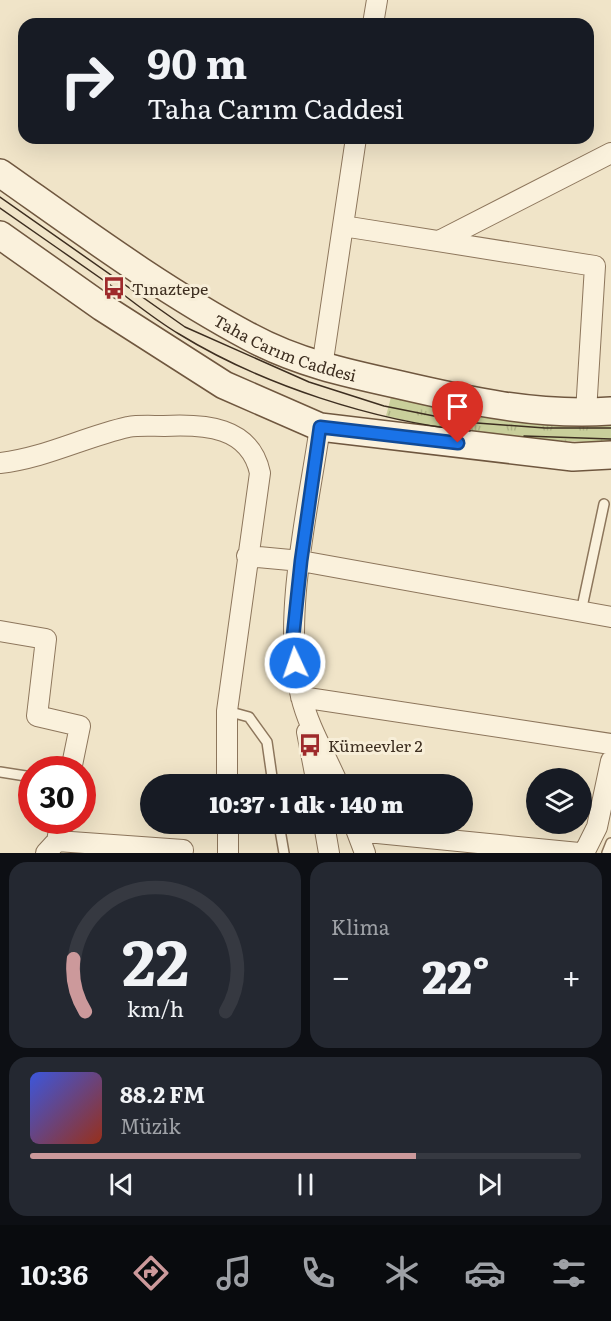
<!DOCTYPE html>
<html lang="tr">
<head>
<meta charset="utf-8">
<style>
	:root { --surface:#171b24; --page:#242831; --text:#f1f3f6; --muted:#9ea1a6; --line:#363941; --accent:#cc999b }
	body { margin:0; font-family:Literata,serif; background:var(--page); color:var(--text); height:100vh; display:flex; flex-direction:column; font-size:22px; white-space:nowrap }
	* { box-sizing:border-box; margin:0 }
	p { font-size:20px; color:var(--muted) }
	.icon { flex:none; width:33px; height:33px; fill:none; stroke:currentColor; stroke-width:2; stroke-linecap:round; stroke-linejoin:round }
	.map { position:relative; height:853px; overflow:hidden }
	.drawer { display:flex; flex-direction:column; gap:9px; padding:9px; background:#0d0f14; flex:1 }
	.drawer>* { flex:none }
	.guide { position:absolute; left:18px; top:18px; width:576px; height:126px; border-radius:18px; box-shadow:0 6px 24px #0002; background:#171b24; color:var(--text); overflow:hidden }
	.buttons { position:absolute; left:526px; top:768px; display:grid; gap:12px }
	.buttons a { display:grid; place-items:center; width:66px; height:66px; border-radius:50%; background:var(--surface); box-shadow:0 6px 24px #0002; font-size:30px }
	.speed { position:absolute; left:18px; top:756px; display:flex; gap:12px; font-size:30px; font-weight:700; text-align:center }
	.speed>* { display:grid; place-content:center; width:78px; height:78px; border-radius:50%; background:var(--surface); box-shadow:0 6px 24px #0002; line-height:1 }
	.speed .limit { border:9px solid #d22; background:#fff; color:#111 }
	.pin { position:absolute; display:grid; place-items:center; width:51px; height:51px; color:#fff; margin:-62px -26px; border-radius:50% 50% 50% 0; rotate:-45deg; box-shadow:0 0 6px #0007 }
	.pin .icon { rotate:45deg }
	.me { position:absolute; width:66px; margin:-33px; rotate:357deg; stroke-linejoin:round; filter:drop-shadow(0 0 4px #0008) }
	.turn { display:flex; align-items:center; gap:21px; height:126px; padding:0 30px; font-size:27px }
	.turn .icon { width:78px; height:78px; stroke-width:2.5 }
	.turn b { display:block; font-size:42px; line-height:51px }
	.big { font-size:45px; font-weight:800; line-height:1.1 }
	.drawer .card { flex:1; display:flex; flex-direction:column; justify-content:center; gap:9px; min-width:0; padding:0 21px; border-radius:18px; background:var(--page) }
	.drawer .dial { align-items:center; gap:0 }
	.dial svg { height:156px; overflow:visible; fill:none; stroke:var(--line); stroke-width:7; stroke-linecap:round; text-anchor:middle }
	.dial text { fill:var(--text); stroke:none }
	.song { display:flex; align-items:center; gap:18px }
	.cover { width:72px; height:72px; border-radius:9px; background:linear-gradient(135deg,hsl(230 70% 55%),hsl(10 70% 35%)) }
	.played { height:6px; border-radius:3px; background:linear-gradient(90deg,var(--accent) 70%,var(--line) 70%) }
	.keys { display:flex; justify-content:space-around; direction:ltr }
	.heat { display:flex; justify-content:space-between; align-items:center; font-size:33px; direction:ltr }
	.drawer .tiles { flex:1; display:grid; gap:9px; grid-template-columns:1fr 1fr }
	.card:last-child { grid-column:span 2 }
	.trip { position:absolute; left:140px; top:774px; width:333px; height:60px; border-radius:30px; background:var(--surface); box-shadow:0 6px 24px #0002; font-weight:800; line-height:60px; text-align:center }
	.tab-bar { display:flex; height:96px; justify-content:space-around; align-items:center; background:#090b0e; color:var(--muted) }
	.tab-bar .icon { width:42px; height:42px }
	.tab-bar .current { color:var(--accent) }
	.tab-bar b { font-size:27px; color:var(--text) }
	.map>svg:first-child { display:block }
	.grass { fill:url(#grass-tufts) }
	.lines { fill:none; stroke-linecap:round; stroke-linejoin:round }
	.lane-casing { stroke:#8d765c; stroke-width:12 }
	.street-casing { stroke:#8d765c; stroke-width:22 }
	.secondary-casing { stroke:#6f573f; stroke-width:30 }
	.lane { stroke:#faf1dc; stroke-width:9 }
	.street { stroke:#faf1dc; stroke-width:20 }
	.secondary { stroke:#faf1dc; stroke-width:27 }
	.tram { stroke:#3d2e20; stroke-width:1.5 }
	.route-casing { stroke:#114b97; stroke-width:15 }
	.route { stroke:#1a73e8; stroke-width:10 }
	.labels { text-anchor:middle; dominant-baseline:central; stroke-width:6; stroke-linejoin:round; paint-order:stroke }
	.poi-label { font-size:16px; fill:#3d2e20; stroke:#f7eed8; text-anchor:start }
	.street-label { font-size:16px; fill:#3d2e20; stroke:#f7eed8 }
</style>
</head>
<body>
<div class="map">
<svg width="611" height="853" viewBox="0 0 611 853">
	<defs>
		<pattern id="grass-tufts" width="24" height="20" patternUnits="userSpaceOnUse" patternTransform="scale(1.5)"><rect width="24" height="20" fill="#c9cf9b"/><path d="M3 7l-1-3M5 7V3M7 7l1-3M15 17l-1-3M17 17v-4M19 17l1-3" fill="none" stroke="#aeb285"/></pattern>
	</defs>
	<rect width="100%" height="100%" fill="#f0e4c8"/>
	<path class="grass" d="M391,397L480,415L611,422V442C534,442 460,434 386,416Z"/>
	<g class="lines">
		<g class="lane-casing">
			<path id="lane" d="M581,612L604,504
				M227,711L249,717L267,742L273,784
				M0,772L32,777
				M291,784L315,778
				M279,824L284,853
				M607,853L611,843"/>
		</g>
		<g class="street-casing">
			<path id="street" d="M373,24L377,0
				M343,226L595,266L586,412
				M441,240L611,153
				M322,367L356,138
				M320,427C309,504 281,622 301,696C308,726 326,756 338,784
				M0,463C45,458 84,437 128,427C139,425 152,426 164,426C204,424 250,426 260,473L227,711V784
				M247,556L301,561L611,617
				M0,631L46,639L37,716L80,726L71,770
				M301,697L611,744
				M307,732L317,784
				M228,824V853
				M324,824L329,853
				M354,824L365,853
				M357,831L579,853
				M57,841L183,850
				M46,853L57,841L61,820
				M584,853L597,827L611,761"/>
		</g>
		<g class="secondary-casing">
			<g id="secondary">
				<path id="s1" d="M0,173C81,230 162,290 250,337C296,362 346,373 396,384C469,401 536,416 611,411"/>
				<path d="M0,235L102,307L224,385L320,427L573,457L611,455"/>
			</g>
		</g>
		<use href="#lane" class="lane"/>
		<use href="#street" class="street"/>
		<use href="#secondary" class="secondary"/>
		<path class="tram" d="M0,197L185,327L309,382L384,406L464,422L545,428H611
			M0,208C39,235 77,262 116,289C136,304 157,321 179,334C262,385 374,421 470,431
			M524,436L611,439"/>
	</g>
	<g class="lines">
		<g class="route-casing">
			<path id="route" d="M295,663L292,646L301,561L320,427L458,443"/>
		</g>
		<use href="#route" class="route"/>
	</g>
	<defs>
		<g id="bus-bare" transform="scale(1.8)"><path d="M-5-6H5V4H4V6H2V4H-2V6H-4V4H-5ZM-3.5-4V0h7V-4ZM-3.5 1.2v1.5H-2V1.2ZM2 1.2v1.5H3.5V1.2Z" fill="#9e2a2b" stroke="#f7eed8" stroke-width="2.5" paint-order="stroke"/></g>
	</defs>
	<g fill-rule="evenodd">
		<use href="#bus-bare" x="114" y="288"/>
		<use href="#bus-bare" x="310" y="745"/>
	</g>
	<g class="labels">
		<g class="poi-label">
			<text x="132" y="288">Tınaztepe</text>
			<text x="328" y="745">Kümeevler 2</text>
		</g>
		<g class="street-label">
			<text stroke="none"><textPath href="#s1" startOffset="336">Taha Carım Caddesi</textPath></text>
		</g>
	</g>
</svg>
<div class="buttons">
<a><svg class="icon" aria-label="layers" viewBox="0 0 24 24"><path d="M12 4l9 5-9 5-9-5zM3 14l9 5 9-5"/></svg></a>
</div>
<div class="speed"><div class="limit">30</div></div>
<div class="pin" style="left:458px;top:443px;background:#d93025"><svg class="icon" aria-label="arrive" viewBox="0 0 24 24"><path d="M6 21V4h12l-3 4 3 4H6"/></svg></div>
<svg class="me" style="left:295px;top:663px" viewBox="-20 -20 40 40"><circle r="17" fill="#1a73e8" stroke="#fff" stroke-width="3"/><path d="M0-11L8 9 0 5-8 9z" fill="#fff"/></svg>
<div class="trip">10:37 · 1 dk · 140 m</div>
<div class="guide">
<div class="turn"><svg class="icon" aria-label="right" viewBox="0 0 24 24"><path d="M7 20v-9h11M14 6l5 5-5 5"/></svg><div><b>90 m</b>Taha Carım Caddesi</div></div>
</div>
</div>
<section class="drawer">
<div class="tiles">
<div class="card dial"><svg viewBox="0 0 100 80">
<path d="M14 69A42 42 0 1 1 86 69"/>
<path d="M14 69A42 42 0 0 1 8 42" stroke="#cc999b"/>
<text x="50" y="56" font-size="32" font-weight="700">22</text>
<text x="50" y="72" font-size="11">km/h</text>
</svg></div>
<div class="card"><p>Klima</p>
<div class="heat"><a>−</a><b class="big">22°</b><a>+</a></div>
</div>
<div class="card">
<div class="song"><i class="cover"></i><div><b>88.2 FM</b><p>Müzik</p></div></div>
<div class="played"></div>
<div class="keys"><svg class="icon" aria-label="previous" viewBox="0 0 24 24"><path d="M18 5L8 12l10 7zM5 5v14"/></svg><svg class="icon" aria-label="pause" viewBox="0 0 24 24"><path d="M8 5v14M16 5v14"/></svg><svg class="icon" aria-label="next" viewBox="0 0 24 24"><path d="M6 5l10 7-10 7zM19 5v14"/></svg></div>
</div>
</div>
</section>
<nav class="tab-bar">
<b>10:36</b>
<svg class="icon current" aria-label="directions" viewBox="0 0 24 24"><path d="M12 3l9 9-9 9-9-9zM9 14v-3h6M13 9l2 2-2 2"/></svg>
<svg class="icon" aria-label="music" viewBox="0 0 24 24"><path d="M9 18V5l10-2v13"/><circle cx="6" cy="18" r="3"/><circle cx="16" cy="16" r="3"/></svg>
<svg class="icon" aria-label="phone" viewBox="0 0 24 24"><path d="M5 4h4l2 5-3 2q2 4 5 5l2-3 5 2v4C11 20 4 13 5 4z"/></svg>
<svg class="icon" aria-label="climate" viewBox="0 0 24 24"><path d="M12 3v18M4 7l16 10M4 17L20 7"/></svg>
<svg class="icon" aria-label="car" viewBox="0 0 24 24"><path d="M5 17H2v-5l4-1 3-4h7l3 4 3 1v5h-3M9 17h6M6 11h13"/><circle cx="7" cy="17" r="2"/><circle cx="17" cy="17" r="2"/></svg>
<svg class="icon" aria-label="filters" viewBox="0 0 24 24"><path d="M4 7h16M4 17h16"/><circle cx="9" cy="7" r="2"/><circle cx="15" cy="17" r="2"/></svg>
</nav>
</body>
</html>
